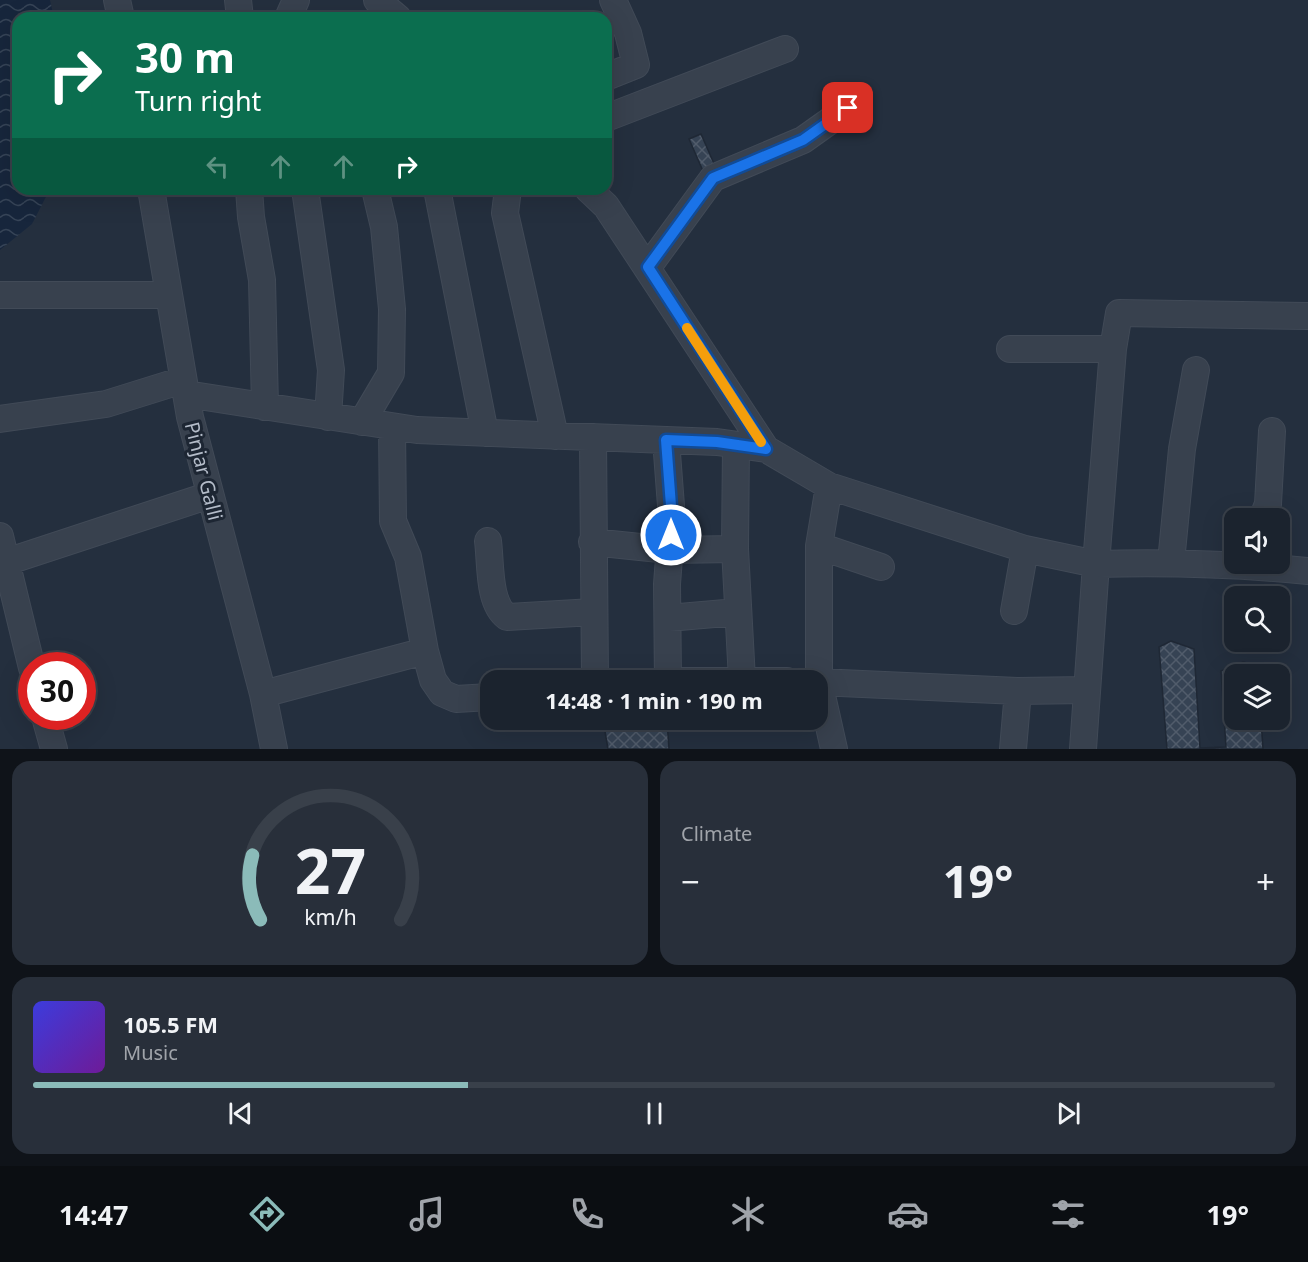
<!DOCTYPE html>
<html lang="en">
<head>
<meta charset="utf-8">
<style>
	:root { --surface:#1b232e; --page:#282f3a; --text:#f1f3f6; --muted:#a0a4aa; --line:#39404a; --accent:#8bbbb9 }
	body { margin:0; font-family:"Noto Sans",sans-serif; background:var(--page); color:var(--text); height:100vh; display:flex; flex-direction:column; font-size:22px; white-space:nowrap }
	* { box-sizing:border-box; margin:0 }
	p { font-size:20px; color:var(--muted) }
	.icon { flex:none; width:33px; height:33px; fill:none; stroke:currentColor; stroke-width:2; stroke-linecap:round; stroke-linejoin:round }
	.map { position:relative; height:749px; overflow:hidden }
	.side { display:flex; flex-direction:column; gap:12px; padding:12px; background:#0f1319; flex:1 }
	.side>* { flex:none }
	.banner { position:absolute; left:12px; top:12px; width:600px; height:183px; border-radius:18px; box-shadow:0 6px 24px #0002,0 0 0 2px var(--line); background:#0b6e4f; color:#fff; overflow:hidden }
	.fabs { position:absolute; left:1224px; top:508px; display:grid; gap:12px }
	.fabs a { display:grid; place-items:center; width:66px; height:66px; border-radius:12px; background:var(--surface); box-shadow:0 6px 24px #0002,0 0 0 2px var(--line); font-size:30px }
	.speed { position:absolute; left:18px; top:652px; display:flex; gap:12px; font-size:30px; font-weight:700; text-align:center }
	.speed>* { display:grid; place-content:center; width:78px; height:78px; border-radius:50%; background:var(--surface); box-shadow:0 6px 24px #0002,0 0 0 2px var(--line); line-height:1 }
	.speed .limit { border:9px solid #d22; background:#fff; color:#111 }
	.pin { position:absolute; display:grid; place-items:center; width:51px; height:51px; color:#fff; margin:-26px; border-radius:12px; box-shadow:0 3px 9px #0006 }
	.me { position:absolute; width:66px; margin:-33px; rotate:0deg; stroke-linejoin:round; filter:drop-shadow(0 0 4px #0008) }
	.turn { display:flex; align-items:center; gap:21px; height:126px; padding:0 24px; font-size:27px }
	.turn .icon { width:78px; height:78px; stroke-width:2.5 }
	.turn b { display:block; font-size:42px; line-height:51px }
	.lanes { display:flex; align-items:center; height:57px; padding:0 24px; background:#0003; justify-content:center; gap:30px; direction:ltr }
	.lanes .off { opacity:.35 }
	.big { font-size:45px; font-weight:700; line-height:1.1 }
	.side .widget { flex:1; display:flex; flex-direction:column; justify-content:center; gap:9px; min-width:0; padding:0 21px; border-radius:18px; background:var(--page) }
	.side .dial { align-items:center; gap:0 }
	.dial svg { height:156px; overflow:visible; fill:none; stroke:var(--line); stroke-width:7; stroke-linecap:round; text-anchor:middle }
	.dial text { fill:var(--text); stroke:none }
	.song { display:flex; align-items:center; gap:18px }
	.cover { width:72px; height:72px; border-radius:9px; background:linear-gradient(135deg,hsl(240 70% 55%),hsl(280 70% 35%)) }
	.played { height:6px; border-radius:3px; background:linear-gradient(90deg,var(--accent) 35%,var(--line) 35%) }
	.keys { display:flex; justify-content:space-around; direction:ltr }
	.heat { display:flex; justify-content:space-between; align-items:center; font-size:33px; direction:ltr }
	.side .tiles { flex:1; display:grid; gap:12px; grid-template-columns:1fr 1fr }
	.widget:last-child { grid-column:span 2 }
	.trip { position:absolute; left:480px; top:670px; width:348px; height:60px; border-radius:18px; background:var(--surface); box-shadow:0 6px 24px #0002,0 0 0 2px var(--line); font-weight:700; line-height:60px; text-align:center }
	.tab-bar { display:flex; height:96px; justify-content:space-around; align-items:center; background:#0b0e12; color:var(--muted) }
	.tab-bar .icon { width:42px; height:42px }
	.tab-bar .selected { color:var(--accent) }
	.tab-bar b { font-size:27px; color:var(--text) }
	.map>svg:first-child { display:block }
	.water { fill:url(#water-waves) }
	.building { fill:url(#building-cross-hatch); stroke:#1f2835; stroke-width:1.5 }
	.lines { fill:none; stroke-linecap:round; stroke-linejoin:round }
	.minor-casing { stroke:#414a57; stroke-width:28 }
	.minor { stroke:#38414e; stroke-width:26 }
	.route-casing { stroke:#114b97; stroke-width:15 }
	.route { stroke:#1a73e8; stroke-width:10 }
	.slow { stroke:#f59e0b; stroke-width:10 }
	.labels { text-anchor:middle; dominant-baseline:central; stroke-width:6; stroke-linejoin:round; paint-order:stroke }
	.street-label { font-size:20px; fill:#b4bcc9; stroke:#1d2633 }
</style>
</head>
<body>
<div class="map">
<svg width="1308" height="749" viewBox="0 0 1308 749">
	<defs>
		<pattern id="water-waves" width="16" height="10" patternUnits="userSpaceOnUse" patternTransform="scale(1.5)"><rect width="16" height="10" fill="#17263c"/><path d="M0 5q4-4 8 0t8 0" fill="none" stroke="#364457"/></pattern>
		<pattern id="building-cross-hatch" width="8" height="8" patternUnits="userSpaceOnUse" patternTransform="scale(1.5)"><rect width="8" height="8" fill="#364354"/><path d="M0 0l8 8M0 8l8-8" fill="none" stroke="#515c6b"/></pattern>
	</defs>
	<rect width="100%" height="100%" fill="#242f3e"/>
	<path class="water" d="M0,0H50L54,18H18V189H50L32,224L0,250Z"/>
	<path class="building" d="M701,134L715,166L703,171L689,139Z
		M1171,641L1194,649L1200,748L1226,747L1221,671L1243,662L1257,665L1258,675H1234V720H1261L1263,749H1167L1159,647Z
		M603,720H667L669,749H608Z"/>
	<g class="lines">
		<g class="minor-casing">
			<path id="minor" d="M117,0L121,18
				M238,0L240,18
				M377,0L398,18
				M288,18L296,0
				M606,77L636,65L628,33L613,0
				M606,118L785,49
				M151,189L190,417L263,694L274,749
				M249,189L251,217L262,280L265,407
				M305,189L331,370L328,417
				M437,189L485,433
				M508,189L505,213L555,436
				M588,189L606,206L766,449
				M648,267L713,178L803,140L848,108
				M0,295H169
				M1308,316L1119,313L1113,349L1096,564C1167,562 1237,564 1308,571
				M1010,349H1113
				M186,394L417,430L717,442L766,449L829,486L1025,549L1096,564L1083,749
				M0,419L106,404L183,380
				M362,422L391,373L392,309L384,227L375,189
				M392,427L393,521L408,557L425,651L433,680L442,693L456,699L490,697
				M593,437L595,681
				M666,440L672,519L667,584L668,681
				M736,445L735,549L742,680
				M829,486L819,546V682L834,749
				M1262,519L1268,504L1272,431
				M0,536L32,668
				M488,541C491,564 488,603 507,617L593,612
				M592,542L669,550L735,549
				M819,546L881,567
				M6,562L210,495
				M1171,562L1182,449L1196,370
				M1014,611L1025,549
				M668,618L737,612
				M669,681H787
				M818,682L1018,691L1013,749
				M1018,691L1086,690
				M263,694L425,651
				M45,717L54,749"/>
		</g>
		<use href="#minor" class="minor"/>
	</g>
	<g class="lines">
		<g class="route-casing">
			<path id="route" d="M671,535L672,519L666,440L717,442L766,449L648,267L713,178L803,140L848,108"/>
		</g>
		<use href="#route" class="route"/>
		<path class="slow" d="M687,328L761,442"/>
	</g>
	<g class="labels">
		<g class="street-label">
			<text transform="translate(204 471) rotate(76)">Pinjar Galli</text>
		</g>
	</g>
</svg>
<div class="fabs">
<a><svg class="icon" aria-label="sound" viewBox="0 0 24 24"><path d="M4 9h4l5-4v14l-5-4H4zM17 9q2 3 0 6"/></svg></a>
<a><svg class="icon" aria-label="search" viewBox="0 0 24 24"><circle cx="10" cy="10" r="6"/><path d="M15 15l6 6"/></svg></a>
<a><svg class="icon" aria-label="layers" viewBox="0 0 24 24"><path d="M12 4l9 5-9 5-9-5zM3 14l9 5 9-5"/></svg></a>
</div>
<div class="speed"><div class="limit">30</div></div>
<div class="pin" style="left:848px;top:108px;background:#d93025"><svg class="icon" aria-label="arrive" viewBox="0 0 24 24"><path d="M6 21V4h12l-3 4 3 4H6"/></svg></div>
<svg class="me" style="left:671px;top:535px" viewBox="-20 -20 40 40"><circle r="17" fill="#1a73e8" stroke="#fff" stroke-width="3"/><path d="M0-11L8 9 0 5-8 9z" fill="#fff"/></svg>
<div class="trip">14:48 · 1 min · 190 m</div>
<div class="banner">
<div class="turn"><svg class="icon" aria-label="right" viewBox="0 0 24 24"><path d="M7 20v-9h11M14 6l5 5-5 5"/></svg><div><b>30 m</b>Turn right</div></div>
<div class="lanes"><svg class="icon off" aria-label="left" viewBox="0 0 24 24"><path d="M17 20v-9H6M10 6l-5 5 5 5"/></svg><svg class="icon off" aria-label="ahead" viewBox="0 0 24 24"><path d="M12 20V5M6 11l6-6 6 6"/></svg><svg class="icon off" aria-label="ahead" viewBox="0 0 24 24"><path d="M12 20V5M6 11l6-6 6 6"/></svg><svg class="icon" aria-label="right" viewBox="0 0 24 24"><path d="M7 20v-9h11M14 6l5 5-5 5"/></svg></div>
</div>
</div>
<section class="side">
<div class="tiles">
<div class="widget dial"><svg viewBox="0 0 100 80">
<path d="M14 69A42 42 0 1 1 86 69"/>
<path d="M14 69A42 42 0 0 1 10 36" stroke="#8bbbb9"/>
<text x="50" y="56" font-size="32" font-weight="700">27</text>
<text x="50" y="72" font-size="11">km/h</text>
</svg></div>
<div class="widget"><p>Climate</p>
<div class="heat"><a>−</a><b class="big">19°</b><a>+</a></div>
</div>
<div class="widget">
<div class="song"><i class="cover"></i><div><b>105.5 FM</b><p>Music</p></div></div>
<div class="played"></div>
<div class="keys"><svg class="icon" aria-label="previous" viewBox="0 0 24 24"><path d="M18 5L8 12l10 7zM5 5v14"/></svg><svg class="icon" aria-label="pause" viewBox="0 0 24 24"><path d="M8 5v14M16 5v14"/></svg><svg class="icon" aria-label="next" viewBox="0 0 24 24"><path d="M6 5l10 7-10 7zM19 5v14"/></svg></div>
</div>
</div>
</section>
<nav class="tab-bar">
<b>14:47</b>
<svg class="icon selected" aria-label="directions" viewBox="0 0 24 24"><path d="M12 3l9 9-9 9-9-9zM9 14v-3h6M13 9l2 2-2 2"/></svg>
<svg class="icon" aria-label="music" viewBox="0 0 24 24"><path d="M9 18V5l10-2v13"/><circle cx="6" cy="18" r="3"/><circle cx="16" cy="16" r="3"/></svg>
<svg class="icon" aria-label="phone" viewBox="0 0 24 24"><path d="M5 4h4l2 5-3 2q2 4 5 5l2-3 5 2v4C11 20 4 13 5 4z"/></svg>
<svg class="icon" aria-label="climate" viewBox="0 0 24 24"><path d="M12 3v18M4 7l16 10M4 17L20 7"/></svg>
<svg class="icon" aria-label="car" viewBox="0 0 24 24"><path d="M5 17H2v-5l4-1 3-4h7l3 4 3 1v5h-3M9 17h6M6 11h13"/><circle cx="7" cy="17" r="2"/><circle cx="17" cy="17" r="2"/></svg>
<svg class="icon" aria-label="filters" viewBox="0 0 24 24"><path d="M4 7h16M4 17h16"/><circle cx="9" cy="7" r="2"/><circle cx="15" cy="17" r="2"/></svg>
<b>19°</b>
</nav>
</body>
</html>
